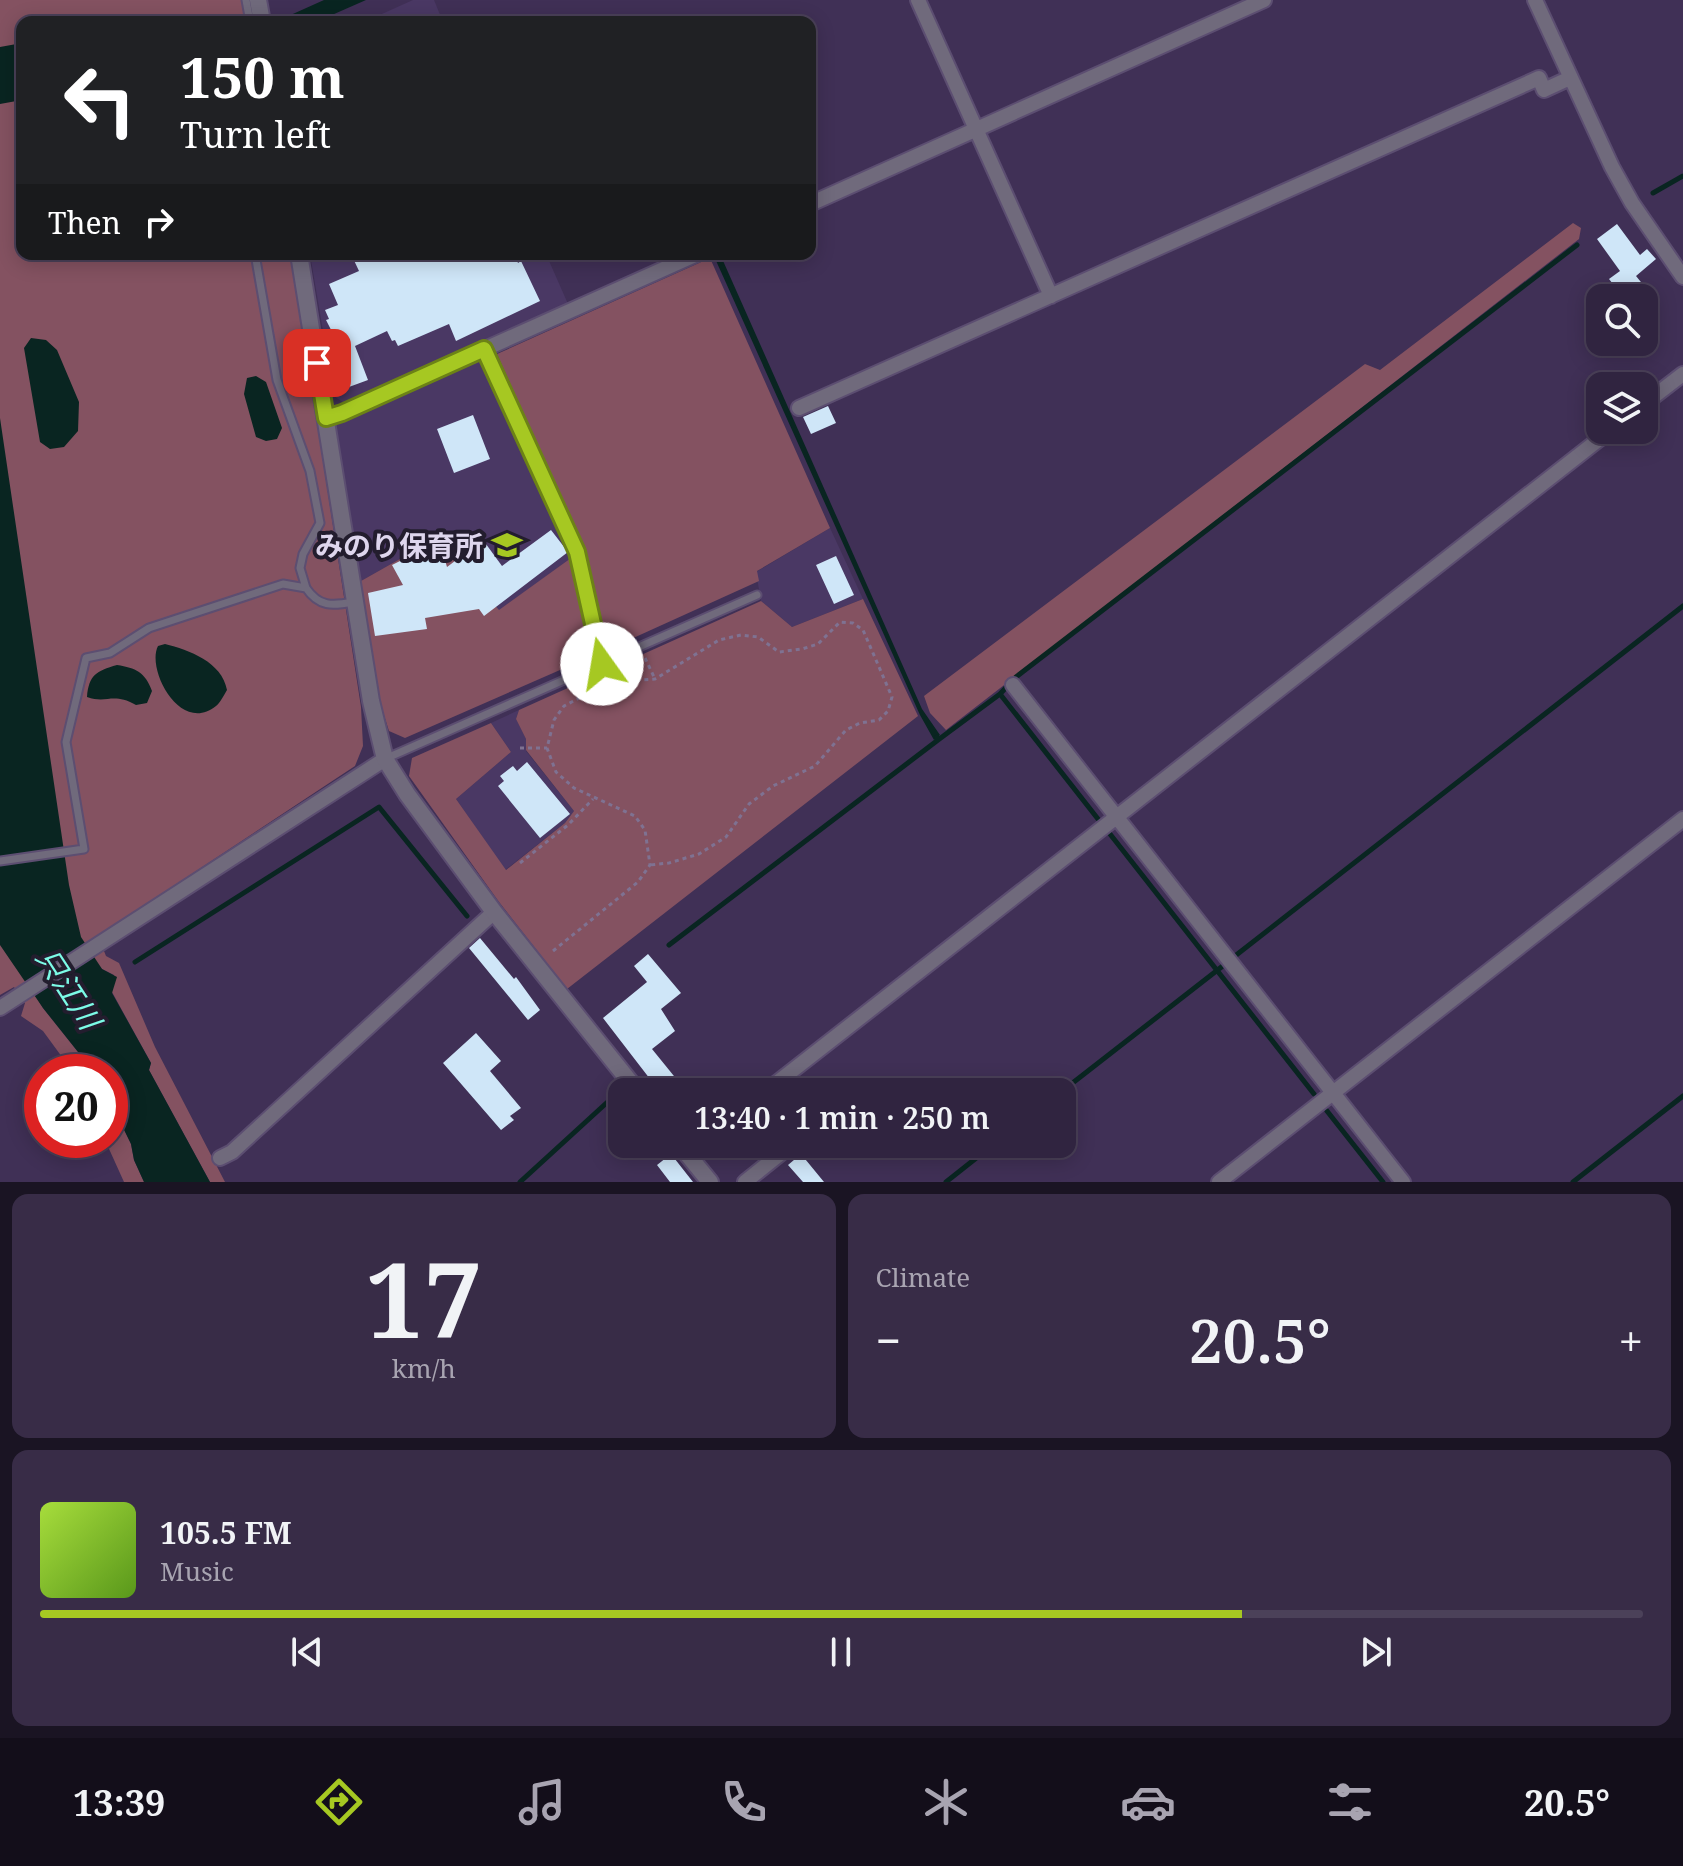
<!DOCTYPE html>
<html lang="en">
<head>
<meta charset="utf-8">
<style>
	:root { --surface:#302440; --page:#382c47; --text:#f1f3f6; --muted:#a8a4b1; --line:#4b4159; --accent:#a6c822 }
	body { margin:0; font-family:"Noto Serif","Noto Sans JP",serif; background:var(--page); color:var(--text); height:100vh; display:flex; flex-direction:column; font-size:30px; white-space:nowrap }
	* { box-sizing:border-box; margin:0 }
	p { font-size:26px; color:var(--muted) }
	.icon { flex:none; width:44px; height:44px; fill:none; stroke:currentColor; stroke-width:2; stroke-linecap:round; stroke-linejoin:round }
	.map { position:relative; height:1182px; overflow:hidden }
	.sheet { display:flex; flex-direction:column; gap:12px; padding:12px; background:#1a1423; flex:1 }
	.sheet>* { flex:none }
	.hud { position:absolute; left:16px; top:16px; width:800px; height:244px; border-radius:16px; box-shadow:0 4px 20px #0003,0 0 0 2px var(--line); background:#202124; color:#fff; overflow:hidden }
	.tools { position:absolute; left:1586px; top:284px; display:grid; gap:16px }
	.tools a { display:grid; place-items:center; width:72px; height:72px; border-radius:16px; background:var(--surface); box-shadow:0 4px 20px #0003,0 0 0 2px var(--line); font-size:40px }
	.speed { position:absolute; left:24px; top:1054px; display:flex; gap:16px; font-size:40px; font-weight:700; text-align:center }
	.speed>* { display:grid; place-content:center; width:104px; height:104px; border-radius:50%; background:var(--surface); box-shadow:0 4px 20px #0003,0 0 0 2px var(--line); line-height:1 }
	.speed .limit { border:12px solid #d22; background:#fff; color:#111 }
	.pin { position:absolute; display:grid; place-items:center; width:68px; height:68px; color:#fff; margin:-34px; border-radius:16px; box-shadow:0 4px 12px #0006 }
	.me { position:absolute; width:88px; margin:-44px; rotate:347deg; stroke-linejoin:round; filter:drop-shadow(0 0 6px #0008) }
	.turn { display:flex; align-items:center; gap:28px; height:168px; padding:0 32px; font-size:36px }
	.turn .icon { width:104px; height:104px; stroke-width:2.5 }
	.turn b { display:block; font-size:56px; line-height:68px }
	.then { display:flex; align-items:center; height:76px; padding:0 32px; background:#0003; gap:16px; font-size:30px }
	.big { font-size:60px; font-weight:600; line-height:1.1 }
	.sheet .tile { flex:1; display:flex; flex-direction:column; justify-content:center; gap:12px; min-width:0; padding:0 28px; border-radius:16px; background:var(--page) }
	.sheet .dial { align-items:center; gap:0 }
	.dial b { font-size:104px; line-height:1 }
	.song { display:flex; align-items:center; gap:24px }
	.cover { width:96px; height:96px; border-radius:12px; background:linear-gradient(135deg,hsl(80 70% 55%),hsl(90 70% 35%)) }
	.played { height:8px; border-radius:4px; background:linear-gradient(90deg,var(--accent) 75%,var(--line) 75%) }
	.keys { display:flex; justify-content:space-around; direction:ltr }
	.heat { display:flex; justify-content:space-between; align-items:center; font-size:44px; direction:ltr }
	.sheet .tiles { flex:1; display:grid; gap:12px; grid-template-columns:1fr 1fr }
	.tile:last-child { grid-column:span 2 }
	.trip { position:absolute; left:608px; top:1078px; width:468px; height:80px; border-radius:16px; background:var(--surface); box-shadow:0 4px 20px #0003,0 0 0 2px var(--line); font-weight:600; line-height:80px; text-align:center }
	.tabs { display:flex; height:128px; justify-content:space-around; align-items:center; background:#130e1a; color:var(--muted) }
	.tabs .icon { width:56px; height:56px }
	.tabs .selected { color:var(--accent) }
	.tabs b { font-size:36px; color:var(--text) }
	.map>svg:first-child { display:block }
	.built { fill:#4a3864 }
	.green { fill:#845261 }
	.water { fill:#092521 }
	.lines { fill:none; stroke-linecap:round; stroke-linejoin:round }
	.stream { stroke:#092521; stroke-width:5 }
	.building { fill:#cfe6f8 }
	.service-casing { stroke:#5c4e71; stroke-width:11 }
	.minor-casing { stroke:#5c4e71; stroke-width:18 }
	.tertiary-casing { stroke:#5c4e71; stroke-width:20 }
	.path { stroke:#7f7292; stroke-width:3; stroke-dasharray:4 4; stroke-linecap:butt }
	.service { stroke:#706a7c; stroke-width:7 }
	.minor { stroke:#706a7c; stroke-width:14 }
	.tertiary { stroke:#706a7c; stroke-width:16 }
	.route-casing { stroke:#6c8216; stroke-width:20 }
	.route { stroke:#a6c822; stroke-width:14 }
	.labels { text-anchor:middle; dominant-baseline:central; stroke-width:8; stroke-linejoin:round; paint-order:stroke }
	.poi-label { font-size:28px; font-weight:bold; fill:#ded6ed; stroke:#231d2e; text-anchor:end }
	.water-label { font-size:30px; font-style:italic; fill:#7cfbe7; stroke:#231d2e }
</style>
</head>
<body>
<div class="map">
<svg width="1683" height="1182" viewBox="0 0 1683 1182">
	<rect width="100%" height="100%" fill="#403056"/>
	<path class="built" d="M413,0H434L443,22H364Z
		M310,254H546L568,304L344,403L334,396Z
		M480,360L571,558L499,611L437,538L361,581L335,423Z
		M830,528L863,599L792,627L761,601L756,572Z
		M519,710L516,719L526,739V751L574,811L565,823L505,870L456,799L511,752L491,723Z"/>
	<path class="green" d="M0,0H251L255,22H22V254H291L361,707L363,746L355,766L98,936L106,956L119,963L155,1047L225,1182H210L149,1070L151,1063L112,992L114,975L102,969L93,958L34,993L43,1008L94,1072H73L43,1031L21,1016L25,1003L14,987L0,995Z
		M1573,223L1581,228L1579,239L946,730L930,713L924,696L1365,364L1380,370Z
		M710,258L830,528L757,571L759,581L609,649L586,554L497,354Z
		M437,538L499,610L571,558L592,656L405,738L389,731L375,687L361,581Z
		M863,599L918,716L567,989L499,902L409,776L412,758L491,723L511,752L456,799L506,870L565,823L574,811L526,750V739L516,719L519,710L761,601L792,627Z
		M110,1101L131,1144L134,1160L144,1182H124L105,1140H110Z"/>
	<path class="water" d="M324,0H366L316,22H275Z
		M22,43V100L0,104V47Z
		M713,254H720L922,709L940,735L934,740L920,715Z
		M31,338L46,340L57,350L79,402L78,431L64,447L50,449L40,442L24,348Z
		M256,376L266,382L282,428L277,439L266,441L256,437L244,394L247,378Z
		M0,418L69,885L81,937L102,969L117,977L112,993L151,1063L149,1070L210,1182H144L134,1160L131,1144L110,1101V1072H94L43,1008L0,945Z
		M165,644C189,650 222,662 227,690C224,695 220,703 216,706C180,735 146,669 158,646Z
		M117,665C136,668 145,672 152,691L147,703L136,705C113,692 107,704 87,697C89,675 96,671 117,665Z"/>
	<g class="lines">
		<path class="stream" d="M1653,193L1683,176
			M1000,694L1016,677L1577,245
			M937,737L938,740L1000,694L1098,819
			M1110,834L1314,1094
			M669,945L938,740
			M1235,956L1683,606
			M135,962L379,807L467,916
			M1061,1092L1224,965
			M1327,1111L1383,1182
			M520,1182L613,1097
			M946,1182L994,1144
			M1573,1182L1683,1096"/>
	</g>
	<path class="building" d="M1617,224L1640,255L1647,249L1656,259L1636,276L1654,298H1624L1609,279L1620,271L1597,239Z
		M351,254H514L518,263L521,261L540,301L456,341L449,324L398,346L395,340L392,341L387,331L355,346L368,380L338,391L332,376L351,369L326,320L329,319L325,310L338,305L329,284L359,271Z
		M828,406L836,423L811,434L803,417Z
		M473,415L490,459L454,473L437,429Z
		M551,530L568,552L484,616L479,609L425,618L427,629L375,636L368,593L403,585L392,565L412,555L441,547L447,567L483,540L502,566Z
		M836,556L854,595L834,604L816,565Z
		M527,762L570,814L540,838L498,786L504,781L500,776L513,766L517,771Z
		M480,938L514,979L516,977L540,1010L528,1020L469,948Z
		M648,954L681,993L661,1009L675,1031L652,1049L678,1081L664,1092H660L603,1018L647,982L634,966Z
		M476,1033L501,1061L490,1071L521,1108L510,1116L514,1120L501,1130L443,1063Z
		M671,1154L693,1182H670L657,1165Z
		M801,1154L824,1182H803L788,1165Z"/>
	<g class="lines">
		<g class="service-casing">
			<path id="service" d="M246,0L250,22
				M255,254L277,380L310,471L320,523L303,554L300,568L306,588
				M484,349L577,552L602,664
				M387,758L757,595
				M0,861L84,849L66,742L86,658L110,653L149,628L283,584L306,588C319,607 332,606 353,602"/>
		</g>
		<g class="minor-casing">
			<path id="minor" d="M918,0L1051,296
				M1535,0L1612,167L1632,203L1683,277
				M810,204L1264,0
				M1644,404L1683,374
				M799,408L1539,78L1544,90L1570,78
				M326,418L342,413L697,254
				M1013,685L1403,1182
				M0,1008L385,759
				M765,1092L1611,430
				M220,1158L232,1152L494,912
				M745,1182L790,1146L789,1144
				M1219,1182L1683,819"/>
		</g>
		<g class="tertiary-casing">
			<path id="tertiary" d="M258,0L262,22
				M299,254L371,701L385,759L407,794L494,912L638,1092
				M679,1144L710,1182"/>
		</g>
		<path class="path" d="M645,658L655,679
			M520,748H547
			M520,863L568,825L593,799
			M553,951L638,882L650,865L645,830L635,816L574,788L556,772L547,748L554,720L564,706L604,685H623L639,680L655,679L719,640L741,635L758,637L779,652L802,649L818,644L840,622L853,623L863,630L892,697L888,711L879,720L860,723L846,730L815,766L773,786L749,804L726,837L699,854L669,863L650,865"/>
		<use href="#service" class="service"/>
		<use href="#minor" class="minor"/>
		<use href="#tertiary" class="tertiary"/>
	</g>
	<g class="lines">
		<g class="route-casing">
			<path id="route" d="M317,363L326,418L342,413L484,349L577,552L602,664"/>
		</g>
		<use href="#route" class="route"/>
	</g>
	<defs>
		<g id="school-bare" transform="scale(2.4)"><path d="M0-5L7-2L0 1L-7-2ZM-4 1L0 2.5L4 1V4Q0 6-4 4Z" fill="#a6c822" stroke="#231d2e" stroke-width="2.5" paint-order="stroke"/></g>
	</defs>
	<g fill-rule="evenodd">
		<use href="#school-bare" x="507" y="545"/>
	</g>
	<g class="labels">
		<g class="poi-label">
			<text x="483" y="545">みのり保育所</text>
		</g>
		<g class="water-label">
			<text transform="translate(69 988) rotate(57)">只江川</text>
		</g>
	</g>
</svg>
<div class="tools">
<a><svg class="icon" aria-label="search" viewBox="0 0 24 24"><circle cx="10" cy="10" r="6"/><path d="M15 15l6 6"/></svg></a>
<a><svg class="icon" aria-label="layers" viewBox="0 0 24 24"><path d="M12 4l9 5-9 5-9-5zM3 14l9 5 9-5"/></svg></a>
</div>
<div class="speed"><div class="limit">20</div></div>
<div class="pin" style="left:317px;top:363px;background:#d93025"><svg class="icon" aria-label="arrive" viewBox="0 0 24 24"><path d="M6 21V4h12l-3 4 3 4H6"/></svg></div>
<svg class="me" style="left:602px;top:664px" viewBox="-20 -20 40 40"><circle r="19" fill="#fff"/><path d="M0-13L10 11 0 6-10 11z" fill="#a6c822"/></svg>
<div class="trip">13:40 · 1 min · 250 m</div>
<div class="hud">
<div class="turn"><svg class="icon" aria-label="left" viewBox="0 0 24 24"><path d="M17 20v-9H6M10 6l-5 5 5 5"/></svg><div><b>150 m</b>Turn left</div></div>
<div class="then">Then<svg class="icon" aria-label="right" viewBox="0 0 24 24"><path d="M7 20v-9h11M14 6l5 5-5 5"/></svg></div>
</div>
</div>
<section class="sheet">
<div class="tiles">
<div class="tile dial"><b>17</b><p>km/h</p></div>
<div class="tile"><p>Climate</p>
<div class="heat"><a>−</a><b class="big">20.5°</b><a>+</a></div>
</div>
<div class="tile">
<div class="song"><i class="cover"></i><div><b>105.5 FM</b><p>Music</p></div></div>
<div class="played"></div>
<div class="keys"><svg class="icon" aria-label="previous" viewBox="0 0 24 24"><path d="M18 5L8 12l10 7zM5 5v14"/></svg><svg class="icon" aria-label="pause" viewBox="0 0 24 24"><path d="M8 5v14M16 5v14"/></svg><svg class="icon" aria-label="next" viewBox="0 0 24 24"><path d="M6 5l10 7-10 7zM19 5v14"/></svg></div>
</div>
</div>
</section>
<nav class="tabs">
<b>13:39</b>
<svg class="icon selected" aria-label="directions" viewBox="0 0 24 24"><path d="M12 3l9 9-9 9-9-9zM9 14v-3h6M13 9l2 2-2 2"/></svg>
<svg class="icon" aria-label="music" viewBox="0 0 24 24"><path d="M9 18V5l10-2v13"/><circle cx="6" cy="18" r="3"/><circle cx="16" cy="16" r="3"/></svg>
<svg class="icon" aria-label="phone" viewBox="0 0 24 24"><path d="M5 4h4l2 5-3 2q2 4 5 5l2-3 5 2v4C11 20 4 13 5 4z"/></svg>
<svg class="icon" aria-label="climate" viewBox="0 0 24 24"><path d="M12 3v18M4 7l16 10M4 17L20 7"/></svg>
<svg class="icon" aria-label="car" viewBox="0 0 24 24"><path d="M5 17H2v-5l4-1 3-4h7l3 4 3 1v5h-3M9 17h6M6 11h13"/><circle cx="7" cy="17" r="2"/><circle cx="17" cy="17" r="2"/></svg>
<svg class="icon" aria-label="filters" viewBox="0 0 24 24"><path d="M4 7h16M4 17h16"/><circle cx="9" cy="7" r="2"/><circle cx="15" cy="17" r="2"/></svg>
<b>20.5°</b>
</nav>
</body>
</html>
